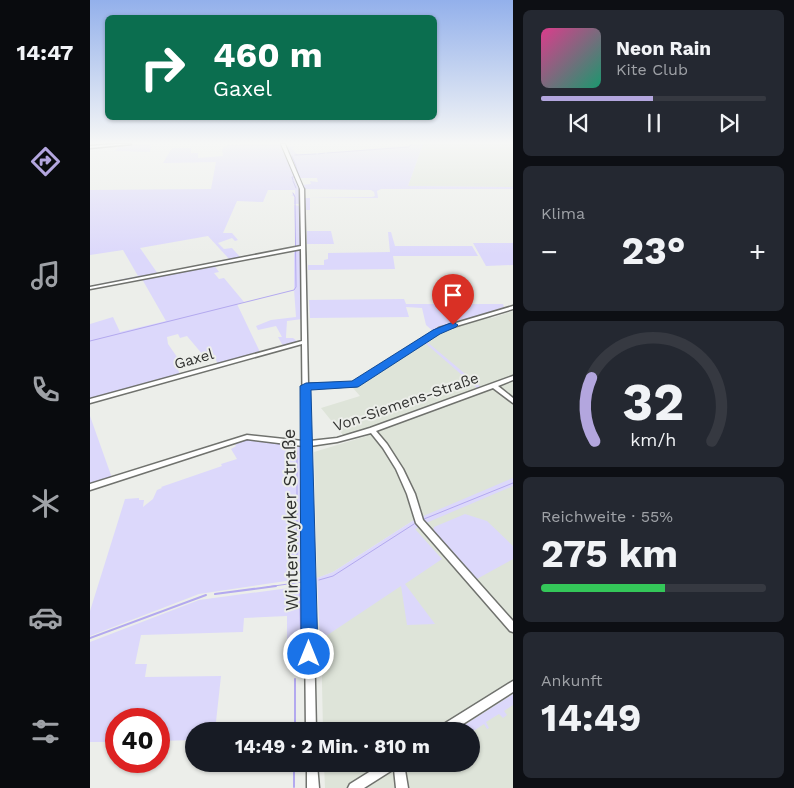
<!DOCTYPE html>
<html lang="de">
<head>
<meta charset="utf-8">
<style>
	:root { --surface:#171b24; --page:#242831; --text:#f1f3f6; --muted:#9ea1a6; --line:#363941; --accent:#b3a6de }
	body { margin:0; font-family:"Work Sans",sans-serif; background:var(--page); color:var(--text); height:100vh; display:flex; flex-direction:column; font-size:19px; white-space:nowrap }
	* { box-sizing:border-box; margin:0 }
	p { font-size:16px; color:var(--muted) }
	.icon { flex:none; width:28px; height:28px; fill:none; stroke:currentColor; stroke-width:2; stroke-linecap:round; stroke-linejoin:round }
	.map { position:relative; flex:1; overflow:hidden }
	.panel { display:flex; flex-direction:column; gap:10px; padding:10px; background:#0d0f14; width:281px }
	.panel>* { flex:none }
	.top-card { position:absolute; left:15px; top:15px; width:332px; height:105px; border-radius:8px; box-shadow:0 1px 4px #0004; background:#0b6e4f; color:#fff; overflow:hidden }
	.speed { position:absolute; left:15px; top:708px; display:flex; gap:10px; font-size:25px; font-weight:700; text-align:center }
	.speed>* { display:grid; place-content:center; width:65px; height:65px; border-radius:50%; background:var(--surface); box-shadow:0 1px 4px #0004; line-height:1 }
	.speed .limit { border:8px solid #d22; background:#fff; color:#111 }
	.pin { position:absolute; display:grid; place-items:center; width:42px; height:42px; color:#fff; margin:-51px -21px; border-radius:50% 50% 50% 0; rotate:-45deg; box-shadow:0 0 5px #0007 }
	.pin .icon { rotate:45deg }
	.me { position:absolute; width:55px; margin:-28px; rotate:0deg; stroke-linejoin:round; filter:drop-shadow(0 0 4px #0008) }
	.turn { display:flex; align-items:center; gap:18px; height:105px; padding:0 25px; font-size:22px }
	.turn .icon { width:65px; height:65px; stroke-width:2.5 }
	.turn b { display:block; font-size:35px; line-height:42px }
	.big { font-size:38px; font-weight:700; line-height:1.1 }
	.panel .card { flex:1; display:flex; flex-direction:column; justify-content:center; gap:8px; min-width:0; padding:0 18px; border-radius:8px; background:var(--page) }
	.panel .dial { align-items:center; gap:0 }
	.dial svg { height:130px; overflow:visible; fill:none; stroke:var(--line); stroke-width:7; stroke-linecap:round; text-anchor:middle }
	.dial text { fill:var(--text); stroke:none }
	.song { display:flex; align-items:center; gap:15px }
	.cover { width:60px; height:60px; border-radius:8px; background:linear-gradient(135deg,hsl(330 70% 55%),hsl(160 70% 35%)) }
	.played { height:5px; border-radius:2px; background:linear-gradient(90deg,var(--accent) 50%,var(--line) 50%) }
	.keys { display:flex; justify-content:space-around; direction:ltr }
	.heat { display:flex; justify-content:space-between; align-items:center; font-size:28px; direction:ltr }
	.charge { height:8px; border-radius:4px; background:linear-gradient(90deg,#34c759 55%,var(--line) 0) }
	.trip { position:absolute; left:95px; top:722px; width:295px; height:50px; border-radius:25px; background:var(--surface); box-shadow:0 1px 4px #0004; font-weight:700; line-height:50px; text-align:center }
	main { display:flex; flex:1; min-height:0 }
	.dock { display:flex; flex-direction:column; width:90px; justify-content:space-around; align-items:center; background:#090b0e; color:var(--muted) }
	.dock .icon { width:35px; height:35px }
	.dock .selected { color:var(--accent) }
	.dock b { font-size:22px; color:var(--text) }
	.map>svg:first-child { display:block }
	.built { fill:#dee4d9 }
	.green { fill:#dcd8fb }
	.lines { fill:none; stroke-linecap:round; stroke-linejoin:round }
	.stream-far1 { stroke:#b3a9ef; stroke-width:1 }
	.stream { stroke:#b3a9ef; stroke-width:2 }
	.minor-casing { stroke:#70726e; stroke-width:3 }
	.major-casing { stroke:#70726e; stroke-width:2 }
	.minor { fill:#fff; fill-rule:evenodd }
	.major { fill:#fff; fill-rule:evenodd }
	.route { fill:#1a73e8; stroke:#114b97 }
	.labels { text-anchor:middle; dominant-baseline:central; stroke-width:4; stroke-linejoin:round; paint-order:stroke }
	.street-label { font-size:15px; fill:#313230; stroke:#eceeea }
	.near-street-label { font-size:18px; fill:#313230; stroke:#eceeea }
</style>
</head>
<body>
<main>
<nav class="dock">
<b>14:47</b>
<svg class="icon selected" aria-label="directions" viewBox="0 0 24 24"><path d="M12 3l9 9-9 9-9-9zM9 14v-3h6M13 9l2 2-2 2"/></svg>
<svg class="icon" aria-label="music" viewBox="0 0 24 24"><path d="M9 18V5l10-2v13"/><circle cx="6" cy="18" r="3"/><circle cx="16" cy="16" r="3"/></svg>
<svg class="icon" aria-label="phone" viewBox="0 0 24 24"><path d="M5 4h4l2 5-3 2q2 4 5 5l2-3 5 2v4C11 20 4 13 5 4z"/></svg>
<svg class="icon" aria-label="climate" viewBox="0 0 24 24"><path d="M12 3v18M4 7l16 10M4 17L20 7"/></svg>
<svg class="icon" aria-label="car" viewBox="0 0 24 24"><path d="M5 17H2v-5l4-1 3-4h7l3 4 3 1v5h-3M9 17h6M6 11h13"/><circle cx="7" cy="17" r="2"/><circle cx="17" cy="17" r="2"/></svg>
<svg class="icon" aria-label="filters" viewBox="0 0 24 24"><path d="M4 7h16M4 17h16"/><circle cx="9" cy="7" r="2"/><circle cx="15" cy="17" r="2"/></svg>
</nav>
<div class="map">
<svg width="423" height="788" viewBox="0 0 423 788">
	<rect width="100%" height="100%" fill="#eceeea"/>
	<path class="built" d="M333,144H423V187L318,186Z
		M423,311V788H235L234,764H381V731H233L231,637L325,529L324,520L243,572L227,578L224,452L277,436L272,431L253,435L231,408L270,396L263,388L352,331L399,316L402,318Z"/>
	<path class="green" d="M61,144L60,152L25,151L29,145Z
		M191,144L211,189L209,195H211V204H204L205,197L201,195L205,194V190H178L173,202L147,201L133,233H142L148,240L145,241L142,238L128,243L134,249L142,248L151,258L140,260L118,236L50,248L68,274L0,287V286L48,276L33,250L0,255V190L121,189L126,162L73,163L82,148H101V153H108V158L133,156L132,149L137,145Z
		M320,144H333L318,186L423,187V189H291L287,191L288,198H220V210H216L215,198H217L282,197L285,196L284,192L281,190L214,189L212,185L221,184L220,181L228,182L227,178H208L196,147L205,146L202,149L208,155L318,146Z
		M204,205L210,206L211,246L206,247Z
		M217,231H241L244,244H217Z
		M298,232H301L305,246H382L388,256H303L305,269L218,270V265H234V260L238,259V253L300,252Z
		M383,243H423V265L396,266Z
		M211,248L212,319L197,321L196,336V338H203L208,342L193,346L188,337H192L186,326L168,330L166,326L181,320L206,317L204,289V249Z
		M124,265L129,272L124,273L129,279L134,278L154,302L147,304L170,352L128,364L122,353L113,355L97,336L90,338L88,334L77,337L78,344L94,367L88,370L90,374L0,400V324L23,317L30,332L76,321L52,279Z
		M314,299L316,304H413L414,307L353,327L344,332L336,325L332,308L316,307L319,317L220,318L219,300Z
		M336,341L392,388L388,389L334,342Z
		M0,416L22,478L0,485Z
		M153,438H168L212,446L214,571L207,575L203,580L109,594L0,636V611L35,499L49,498V500H54L53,507L63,499L67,490L72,488L71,487L132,466L131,464L147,459L141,449L146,446L144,441Z
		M423,478V486L336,523L331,517Z
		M375,514L397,521L423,546V559L385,580L343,532L344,527Z
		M324,520L329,527L325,529L352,559L315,584L345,624L317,625L311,586L230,640L227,578L243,572Z
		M206,587H214L215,667L206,668L197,663V616L154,618L153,632L51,635L45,664H57L55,677L131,676L125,731H104V740L69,741V719H26V742H0V642L109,600Z
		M423,694V705L414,711L417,715L413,718L409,714L396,722L399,728L397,729L394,724L382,732L375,731L374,726L376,724Z"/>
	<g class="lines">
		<path class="stream-far1" d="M237,153L319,147L322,144
			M228,154L235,153
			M205,155L226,154
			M202,156L206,166
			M206,167L209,176
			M203,180L202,177H205
			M203,181L206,188
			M0,341L204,290L206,287L205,197L203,193
			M151,441L166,440L206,447
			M207,451V575
			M334,519L423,483
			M229,580L243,576L324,524
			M177,587L212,582"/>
		<path class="stream" d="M210,590L211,634
			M125,594L186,586
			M0,638L116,595
			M205,679V731
			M204,764V787"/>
		<g class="minor-casing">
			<path id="minor" d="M25,144H41L0,148V146Z
				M212,188L214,189L218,384L263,383L349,328L423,306V309L353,330L266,386L218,388L220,441L247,438L280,428L423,376V380L408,386L423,398V403L403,388L286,431L297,444L313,469L325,494L333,520L423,621V632L420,631L326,523L317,494L306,469L293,448L281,433L247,442L220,446L226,731H216L213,446L157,439L0,490V484L157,435L213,441L212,344L0,403V399L212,341L211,249L0,289V287L211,246L210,189Z
				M423,681V692L362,731H348L349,727Z
				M217,764H227L229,788H217Z
				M292,764H314L318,788H306L304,769L274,788H258L260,784Z"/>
		</g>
		<g class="major-casing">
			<path id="major" d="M191,144H195L214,189V190L210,189Z"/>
		</g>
		<use href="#minor" class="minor"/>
		<use href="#major" class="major"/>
	</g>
	<linearGradient id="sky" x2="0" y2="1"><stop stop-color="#93b0eb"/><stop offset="0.56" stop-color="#f6f7f6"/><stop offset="1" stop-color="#f6f7f6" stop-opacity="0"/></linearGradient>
	<rect width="423" height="255" fill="url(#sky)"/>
	<path class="route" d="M363,322L368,325L366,327L350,334L268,387L221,390L228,654L225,660L219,662L213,660L211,654L210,386L216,383L262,381L343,330Z"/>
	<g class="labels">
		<g class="street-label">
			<text transform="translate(104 359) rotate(-16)">Gaxel</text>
			<text transform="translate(316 402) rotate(-19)">Von-Siemens-Straße</text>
		</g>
		<g class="near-street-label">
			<text transform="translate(200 520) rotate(-91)">Winterswyker Straße</text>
		</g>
	</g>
</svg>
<div class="speed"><div class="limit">40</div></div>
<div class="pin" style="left:363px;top:325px;background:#d93025"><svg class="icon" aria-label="arrive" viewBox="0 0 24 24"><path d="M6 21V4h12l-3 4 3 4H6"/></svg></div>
<svg class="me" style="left:219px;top:654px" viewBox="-20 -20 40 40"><circle r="17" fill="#1a73e8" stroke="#fff" stroke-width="3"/><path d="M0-11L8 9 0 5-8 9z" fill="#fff"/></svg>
<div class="trip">14:49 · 2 Min. · 810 m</div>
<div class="top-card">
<div class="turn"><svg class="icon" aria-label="right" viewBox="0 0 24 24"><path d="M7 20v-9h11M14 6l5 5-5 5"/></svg><div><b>460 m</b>Gaxel</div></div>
</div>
</div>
<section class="panel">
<div class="card">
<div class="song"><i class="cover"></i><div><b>Neon Rain</b><p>Kite Club</p></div></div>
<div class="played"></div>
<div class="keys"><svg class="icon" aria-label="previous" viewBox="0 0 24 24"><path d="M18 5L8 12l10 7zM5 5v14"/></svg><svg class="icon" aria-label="pause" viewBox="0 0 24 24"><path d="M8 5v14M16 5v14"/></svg><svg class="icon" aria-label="next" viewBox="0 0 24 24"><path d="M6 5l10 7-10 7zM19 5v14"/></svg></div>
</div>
<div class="card"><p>Klima</p>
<div class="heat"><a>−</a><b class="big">23°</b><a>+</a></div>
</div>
<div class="card dial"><svg viewBox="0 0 100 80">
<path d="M14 69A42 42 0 1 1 86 69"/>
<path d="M14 69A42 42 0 0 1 12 30" stroke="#b3a6de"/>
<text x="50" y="56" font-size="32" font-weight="700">32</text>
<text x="50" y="72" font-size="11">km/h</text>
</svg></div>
<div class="card"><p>Reichweite · 55%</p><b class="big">275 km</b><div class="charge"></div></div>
<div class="card"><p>Ankunft</p><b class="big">14:49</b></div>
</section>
</main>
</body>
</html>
